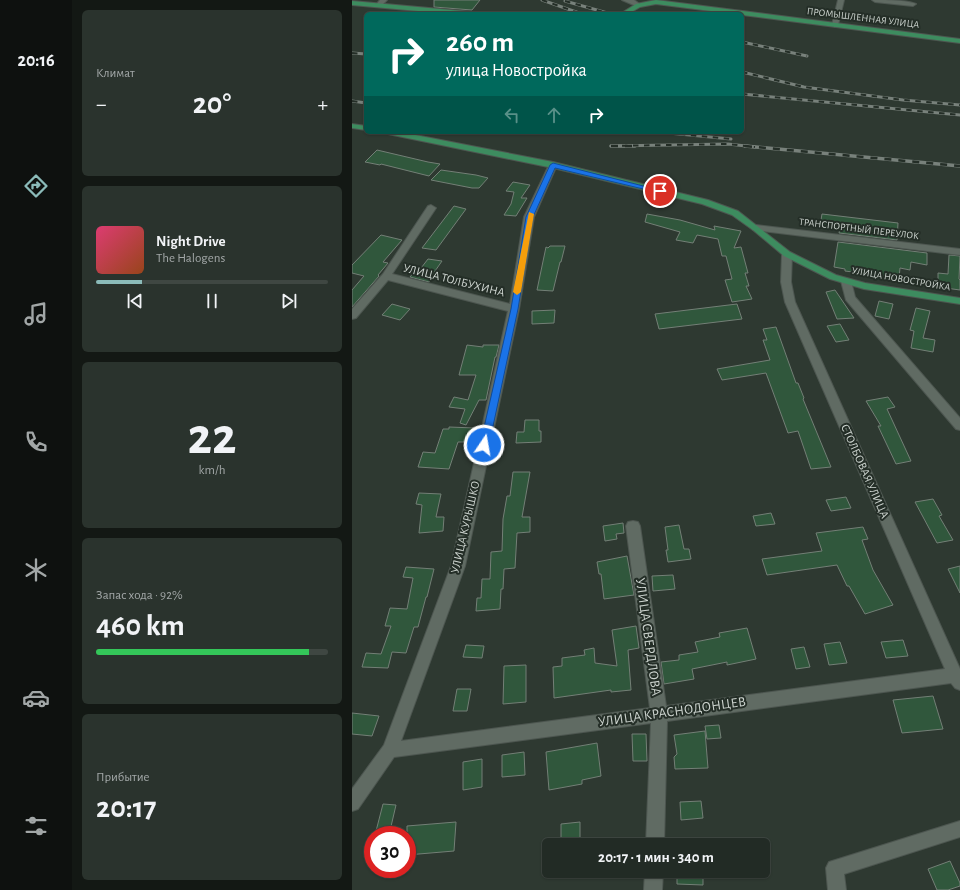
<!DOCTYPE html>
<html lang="ru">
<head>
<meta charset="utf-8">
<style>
	:root { --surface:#222b25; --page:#2a332d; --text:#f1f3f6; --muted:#a2a7a7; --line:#3f4742; --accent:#8bbbb9 }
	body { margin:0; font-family:"Alegreya Sans",sans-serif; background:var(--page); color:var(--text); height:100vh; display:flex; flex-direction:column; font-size:15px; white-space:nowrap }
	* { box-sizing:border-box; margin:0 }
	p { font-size:13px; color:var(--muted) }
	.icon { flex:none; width:22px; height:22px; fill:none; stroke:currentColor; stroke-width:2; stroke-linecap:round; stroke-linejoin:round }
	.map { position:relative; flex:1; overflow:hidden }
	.sheet { display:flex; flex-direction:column; gap:10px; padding:10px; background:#131814; width:280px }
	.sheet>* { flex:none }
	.guide { position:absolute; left:12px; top:12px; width:380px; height:122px; border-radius:6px; box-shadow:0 1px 3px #0004,0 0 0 1px var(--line); background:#00695c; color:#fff; overflow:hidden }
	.speed { position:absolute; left:12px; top:826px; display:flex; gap:8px; font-size:20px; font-weight:700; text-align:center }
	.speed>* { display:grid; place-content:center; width:52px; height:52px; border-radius:50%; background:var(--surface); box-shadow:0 1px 3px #0004,0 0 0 1px var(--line); line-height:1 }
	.speed .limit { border:6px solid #d22; background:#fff; color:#111 }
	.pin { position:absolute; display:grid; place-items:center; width:34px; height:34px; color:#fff; margin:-17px; border:2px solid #fff; border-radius:50%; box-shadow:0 1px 4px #0007 }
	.me { position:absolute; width:44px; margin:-22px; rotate:12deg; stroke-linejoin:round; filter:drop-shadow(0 0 3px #0008) }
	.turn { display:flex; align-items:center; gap:14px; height:84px; padding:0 16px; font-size:18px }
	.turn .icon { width:52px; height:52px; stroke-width:2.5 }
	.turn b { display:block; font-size:28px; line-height:34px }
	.lanes { display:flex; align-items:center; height:38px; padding:0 16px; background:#0003; justify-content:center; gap:20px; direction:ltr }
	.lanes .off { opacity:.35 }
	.big { font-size:30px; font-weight:600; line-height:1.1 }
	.sheet .tile { flex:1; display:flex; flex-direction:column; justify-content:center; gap:6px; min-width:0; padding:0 14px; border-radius:6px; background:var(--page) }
	.sheet .dial { align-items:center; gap:0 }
	.dial b { font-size:52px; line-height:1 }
	.song { display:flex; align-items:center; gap:12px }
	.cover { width:48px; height:48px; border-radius:6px; background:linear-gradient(135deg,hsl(340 70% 55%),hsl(20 70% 35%)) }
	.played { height:4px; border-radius:2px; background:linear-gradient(90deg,var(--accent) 20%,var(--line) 20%) }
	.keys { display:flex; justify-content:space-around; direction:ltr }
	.heat { display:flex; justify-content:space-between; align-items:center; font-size:22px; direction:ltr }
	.charge { height:6px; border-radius:3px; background:linear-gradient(90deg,#34c759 92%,var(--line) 0) }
	.trip { position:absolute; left:190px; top:838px; width:228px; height:40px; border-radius:6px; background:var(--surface); box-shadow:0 1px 3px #0004,0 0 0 1px var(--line); font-weight:600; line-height:40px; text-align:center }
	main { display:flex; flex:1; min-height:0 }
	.tab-bar { display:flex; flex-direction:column; width:72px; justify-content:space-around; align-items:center; background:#0e110f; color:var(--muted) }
	.tab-bar .icon { width:28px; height:28px }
	.tab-bar .on { color:var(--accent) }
	.tab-bar b { font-size:18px; color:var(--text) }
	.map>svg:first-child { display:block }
	.building { fill:#30573c; stroke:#737f76 }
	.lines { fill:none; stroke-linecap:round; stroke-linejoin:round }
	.minor-casing { stroke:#4d5650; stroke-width:2 }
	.major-casing { stroke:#4d5650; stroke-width:2 }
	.minor { fill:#606b63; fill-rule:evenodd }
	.major { fill:#3d8c5f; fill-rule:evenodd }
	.rail-far1-casing { stroke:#78817b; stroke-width:3 }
	.rail-casing { stroke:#78817b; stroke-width:3.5 }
	.rail-far1 { stroke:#242e27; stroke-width:2; stroke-dasharray:5.5; stroke-linecap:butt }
	.rail { stroke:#242e27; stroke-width:2.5; stroke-dasharray:7; stroke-linecap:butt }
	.route { fill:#1a73e8; stroke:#114b97 }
	.slow { fill:#f59e0b }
	.labels { text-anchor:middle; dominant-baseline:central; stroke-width:4; stroke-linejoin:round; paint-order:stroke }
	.far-street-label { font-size:10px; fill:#cdd4cf; stroke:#242e27 }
	.street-label { font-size:12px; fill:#cdd4cf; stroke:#242e27 }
	.near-street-label { font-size:14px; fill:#cdd4cf; stroke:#242e27 }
</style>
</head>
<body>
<main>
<nav class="tab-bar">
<b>20:16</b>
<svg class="icon on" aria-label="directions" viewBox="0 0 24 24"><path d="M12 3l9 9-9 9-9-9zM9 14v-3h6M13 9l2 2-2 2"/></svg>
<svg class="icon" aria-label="music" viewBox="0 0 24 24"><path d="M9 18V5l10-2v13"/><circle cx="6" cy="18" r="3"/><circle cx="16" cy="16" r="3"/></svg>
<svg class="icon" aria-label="phone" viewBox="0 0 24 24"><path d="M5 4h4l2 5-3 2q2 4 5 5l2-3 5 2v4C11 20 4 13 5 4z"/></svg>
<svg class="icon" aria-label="climate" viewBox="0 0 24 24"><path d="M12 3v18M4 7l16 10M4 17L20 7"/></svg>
<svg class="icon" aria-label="car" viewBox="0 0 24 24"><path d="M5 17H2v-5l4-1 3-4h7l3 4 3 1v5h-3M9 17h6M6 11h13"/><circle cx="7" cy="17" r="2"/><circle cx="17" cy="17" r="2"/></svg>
<svg class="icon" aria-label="filters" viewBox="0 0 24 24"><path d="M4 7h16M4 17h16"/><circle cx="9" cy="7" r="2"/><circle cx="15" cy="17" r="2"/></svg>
</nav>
<section class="sheet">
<div class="tile"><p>Климат</p>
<div class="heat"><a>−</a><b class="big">20°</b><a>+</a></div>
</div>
<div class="tile">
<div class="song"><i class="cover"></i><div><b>Night Drive</b><p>The Halogens</p></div></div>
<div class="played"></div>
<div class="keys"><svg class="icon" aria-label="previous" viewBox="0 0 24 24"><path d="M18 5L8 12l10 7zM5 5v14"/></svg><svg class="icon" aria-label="pause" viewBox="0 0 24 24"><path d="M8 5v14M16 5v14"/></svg><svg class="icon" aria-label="next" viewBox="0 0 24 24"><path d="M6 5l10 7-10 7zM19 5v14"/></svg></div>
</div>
<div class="tile dial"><b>22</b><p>km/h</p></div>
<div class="tile"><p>Запас хода · 92%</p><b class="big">460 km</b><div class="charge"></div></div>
<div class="tile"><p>Прибытие</p><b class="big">20:17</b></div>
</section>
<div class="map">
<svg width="608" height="890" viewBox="0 0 608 890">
	<rect width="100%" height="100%" fill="#2e3931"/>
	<path class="building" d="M82,0H128L120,10L82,7Z
		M25,150L76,162L88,164L77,176L29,164L28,165L13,162Z
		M89,170L124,175L136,178L127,188H120L79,180Z
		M161,182L178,185L169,198H175L164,216L152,215L159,204L162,192L154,191Z
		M102,206L114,209L84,250L70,248Z
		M295,214L328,220L363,230L362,226L389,231L382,248L389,247L396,273H393L397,286H394L400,299L380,302L373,280L380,279L374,256H370L366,239L345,235L341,243L324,240L328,232L293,222Z
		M470,214L546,223L545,240L487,233L488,229L468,226Z
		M29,235L50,240L31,262L36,263L26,275L27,276L0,307V290L12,276L0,273V265Z
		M486,242L575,253V265L559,262L558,270L548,268L547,278L493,271V269L482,267Z
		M198,246H213L209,262H208L201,291L185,290L194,247L196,248Z
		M597,255L608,256L607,279L608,280V290L586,287V273L596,274Z
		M76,259L90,261L81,274L83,275L77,282L58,277L63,271L66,272Z
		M483,290L502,318L485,319L474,292Z
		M527,301L541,304L537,319L523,316Z
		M40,304L58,309L48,320L30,315Z
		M385,304L390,319L307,329L303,314Z
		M564,308L578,311L571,338L583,340L581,352L559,348L562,331L558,330Z
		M203,310L202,323L180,324V311Z
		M488,324L497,340L484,342L475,326Z
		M424,327L444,383H446L452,398L451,399L479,467L459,469L446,431L436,433L414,373L370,380L365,369L418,360L411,340H415L411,329Z
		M115,345L131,347V345H147L144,357H143L134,400H127L114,425L108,423L113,409L97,407L102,397L116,400L124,375H107Z
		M536,397L543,407L535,409L559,461L544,464L526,426H529L514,401Z
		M173,420H187V431H189V442L164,443L165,432H172Z
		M97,427L123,428L119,442H106L97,469L66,467L71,452L83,453L91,429H97Z
		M161,472H178L170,517H178V532L165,533L163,568L152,569L151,589H149L148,609L124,611L125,598H129L130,579H138L139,552L150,551L151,519L155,496H158Z
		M67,493L89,494L84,517H92L91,531L67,533L70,505L64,504Z
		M494,497L499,508L479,511L474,500Z
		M581,499L590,515L587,516L601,540L585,543L563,502Z
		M419,513L423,524L404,526L401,516Z
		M271,523L272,533L264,534L265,539L253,541L251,526Z
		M327,525L332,549H337L339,559L316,562L314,550H316L313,527Z
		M511,527L516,539L510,540L521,570L541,605L513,614L497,586H495L485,565L415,575L410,559L470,551L464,533Z
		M275,556L282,595L252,599L249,574H247L245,562Z
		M608,566V593L596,569Z
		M54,567L82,569L75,597H74L66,627H62L54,653L40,652L36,668L10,667L14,653L29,654L39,626H33L38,608L55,609L61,578L51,577Z
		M321,575L323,589L301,591L300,576Z
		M284,626L287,648L276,650L279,690L259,692V690L202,698L201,667L210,666V658L233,655L232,650L242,648L243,663L265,666L260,630Z
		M395,628L404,659L375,665V662L340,669L342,679L312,684L309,662L327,660V655L346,652L343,642L368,637L367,633Z
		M551,640L556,656L534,658L529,642Z
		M488,642L495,663L477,665L472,644Z
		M114,645L132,646L130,658L111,657Z
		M452,647L458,667L444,669L439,649Z
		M174,665V702L151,704L152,666Z
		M105,689H119L115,711H101Z
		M581,696L591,729L550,733L541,700Z
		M0,713L27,716L20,736L0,734Z
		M367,725L369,738L355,739L353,726Z
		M353,731L356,768L323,769L322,757L325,754L322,735Z
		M280,734H294L295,761H281Z
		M245,743L249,776L230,780V784L197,790L194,752Z
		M172,752L173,775L150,777V755Z
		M130,759V787L111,790V762Z
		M349,801L351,818L329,820L328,802Z
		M31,804L44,805L37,835H23Z
		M104,822L102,851L55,855V826Z
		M228,822V845H209V824Z
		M598,861L608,883V886L596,890H585L576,869Z
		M325,871H351V885L325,884Z"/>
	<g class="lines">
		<g class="minor-casing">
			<path id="minor" d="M28,0H35L28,7H24L23,6Z
				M270,0H282L289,5L284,6Z
				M486,0H492L486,25L483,27L480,25Z
				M520,0C531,0 556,0 564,4L561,6L523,2Z
				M201,162L205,165L182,217L167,309L113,566L49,741L298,708L274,526L276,522L281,521L286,522L288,526L314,706L593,669L433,302L429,282L430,254L435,251L440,254L439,282L443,302L608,669V690L603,688L599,683L315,721L312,845H294L299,723L42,757L6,809L0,811V789L32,745L99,566L156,311L36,280L4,318L0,319V309L31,274L76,206L79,205L84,208L40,274L158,304L172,217L197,165Z
				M404,225L608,249V255L401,230L399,228Z
				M494,278L499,281L503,297L608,418V430L604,429L494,300L489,281Z
				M608,821V837L492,874L494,890H476L474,868L477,862Z
				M293,871H311L310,890H292Z"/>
		</g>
		<g class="major-casing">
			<path id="major" d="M304,0L608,39V43L304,4L288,7L276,14H268L284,4Z
				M0,1L121,12L124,14H99L0,5Z
				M0,124L14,126V130L0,128Z
				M32,132H48L201,162L356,200L386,211L438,252L484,275L513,283L608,298V304L512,289L478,279L432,256L401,230L380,215L350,204L201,168L36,134Z"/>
		</g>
		<use href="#minor" class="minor"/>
		<use href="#major" class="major"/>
		<g class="rail-far1-casing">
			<path id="rail-far1" d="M190,0L230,14
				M213,1L259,14
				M390,42L455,56
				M0,53L14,54
				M390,72L452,87L551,100L608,105
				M390,94L608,115
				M0,101L14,103
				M306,132L379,139
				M259,146L376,144L403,147"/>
		</g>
		<g class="rail-casing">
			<path id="rail" d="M259,146H283
				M393,146L608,166"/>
		</g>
		<use href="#rail-far1" class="rail-far1"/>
		<use href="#rail" class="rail"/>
	</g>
	<path class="route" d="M201,163L311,191L308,193L203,168L181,217L166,309L137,445L132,448L128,445L159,309L174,217L198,165Z"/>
	<path class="slow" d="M177,212L182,214L169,292L165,295L161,292Z"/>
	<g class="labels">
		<g class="far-street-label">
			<text transform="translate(511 18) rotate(7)">ПРОМЫШЛЕННАЯ УЛИЦА</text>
			<text transform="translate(507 229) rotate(7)">ТРАНСПОРТНЫЙ ПЕРЕУЛОК</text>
			<text transform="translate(549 279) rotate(10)">УЛИЦА НОВОСТРОЙКА</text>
		</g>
		<g class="street-label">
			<text transform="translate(102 280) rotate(14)">УЛИЦА ТОЛБУХИНА</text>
			<text transform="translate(513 471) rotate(66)">СТОЛБОВАЯ УЛИЦА</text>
			<text transform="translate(113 527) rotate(-77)">УЛИЦА КУРЫШКО</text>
		</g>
		<g class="near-street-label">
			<text transform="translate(296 637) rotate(82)">УЛИЦА СВЕРДЛОВА</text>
			<text transform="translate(320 712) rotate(-8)">УЛИЦА КРАСНОДОНЦЕВ</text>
		</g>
	</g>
</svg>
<div class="speed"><div class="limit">30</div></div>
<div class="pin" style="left:308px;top:191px;background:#d93025"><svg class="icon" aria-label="arrive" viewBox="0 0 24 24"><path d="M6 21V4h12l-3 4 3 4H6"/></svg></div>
<svg class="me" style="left:132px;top:445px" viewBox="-20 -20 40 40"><circle r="17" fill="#1a73e8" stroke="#fff" stroke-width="3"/><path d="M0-11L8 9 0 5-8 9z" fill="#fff"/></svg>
<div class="trip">20:17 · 1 мин · 340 m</div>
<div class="guide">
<div class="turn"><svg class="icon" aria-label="right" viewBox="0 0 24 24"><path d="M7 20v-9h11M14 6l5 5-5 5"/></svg><div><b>260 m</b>улица Новостройка</div></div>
<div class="lanes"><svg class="icon off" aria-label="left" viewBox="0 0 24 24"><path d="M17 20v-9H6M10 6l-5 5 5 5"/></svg><svg class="icon off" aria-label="ahead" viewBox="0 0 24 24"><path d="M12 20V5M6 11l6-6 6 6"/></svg><svg class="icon" aria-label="right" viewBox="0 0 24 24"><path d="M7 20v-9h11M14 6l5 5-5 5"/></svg></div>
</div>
</div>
</main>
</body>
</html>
